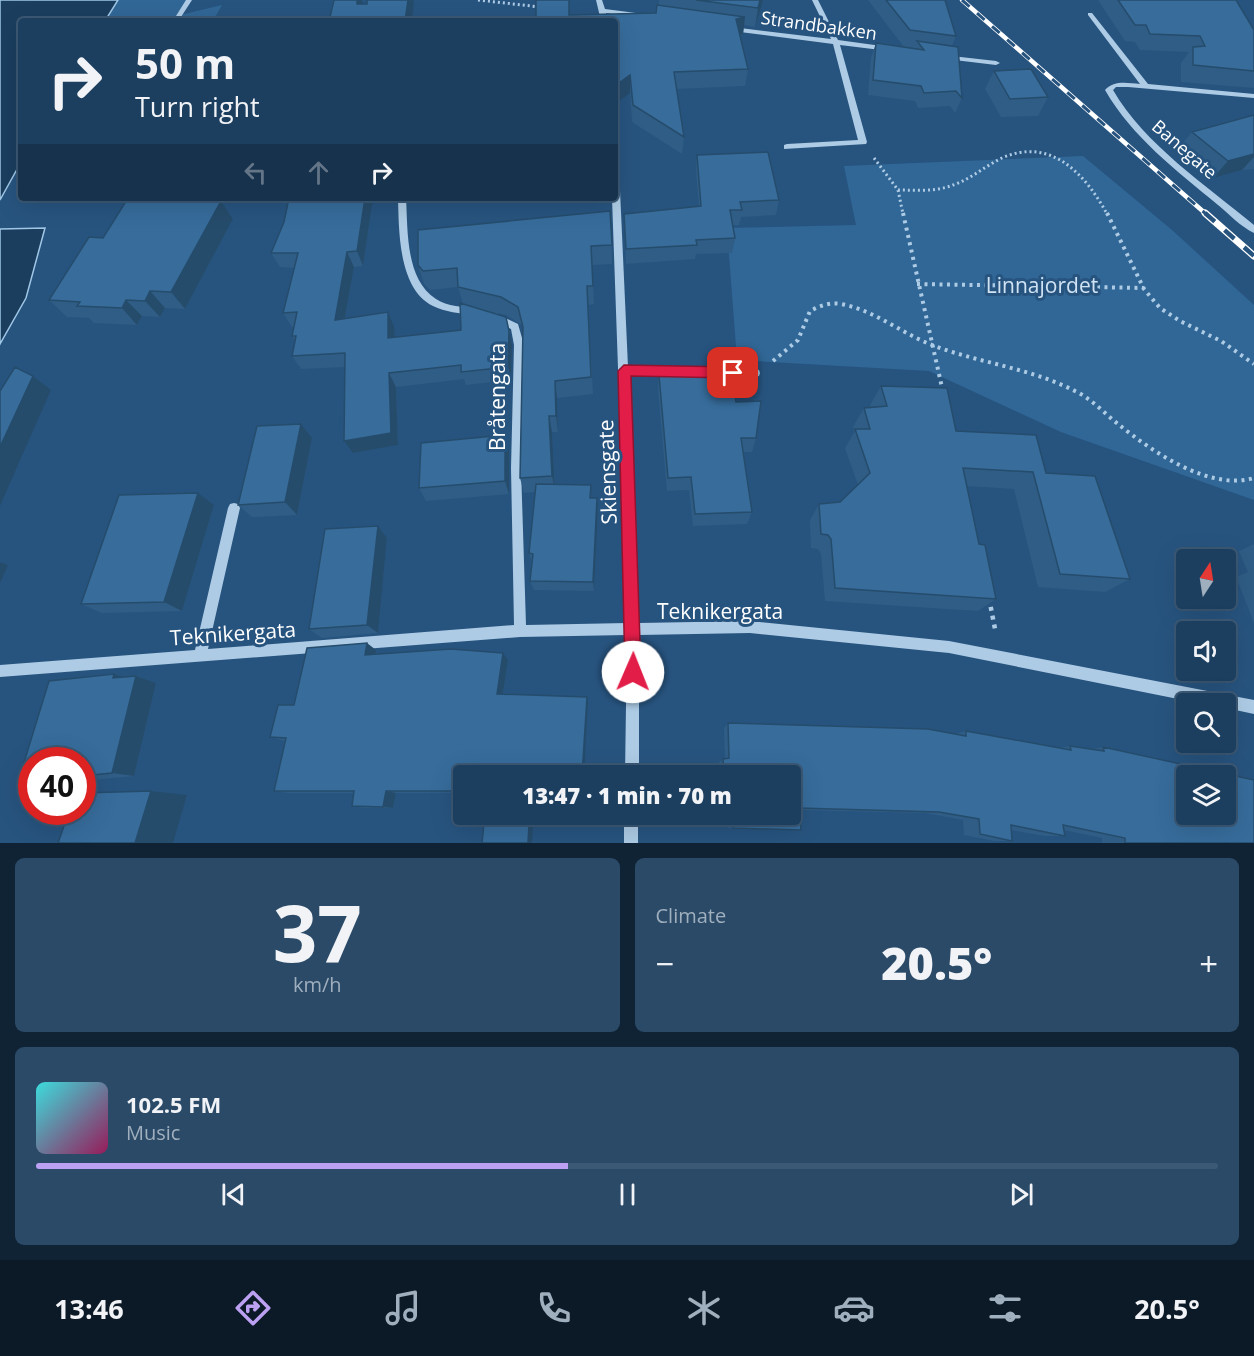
<!DOCTYPE html>
<html lang="en">
<head>
<meta charset="utf-8">
<style>
	:root { --surface:#1d3f5f; --page:#2a4a68; --text:#f1f3f6; --muted:#a0afbd; --line:#3b5874; --accent:#bca0f2 }
	body { margin:0; font-family:"Open Sans",sans-serif; background:var(--page); color:var(--text); height:100vh; display:flex; flex-direction:column; font-size:22px; white-space:nowrap }
	* { box-sizing:border-box; margin:0 }
	p { font-size:20px; color:var(--muted) }
	.icon { flex:none; width:33px; height:33px; fill:none; stroke:currentColor; stroke-width:2; stroke-linecap:round; stroke-linejoin:round }
	.map { position:relative; height:843px; overflow:hidden }
	.details { display:flex; flex-direction:column; gap:15px; padding:15px; background:#102334; flex:1 }
	.details>* { flex:none }
	.banner { position:absolute; left:18px; top:18px; width:600px; height:183px; border-radius:6px; box-shadow:0 6px 24px #0002,0 0 0 2px var(--line); background:#1d3f5f; color:var(--text); overflow:hidden }
	.needle { width:39px; rotate:12deg }
	.controls { position:absolute; left:1176px; top:549px; display:grid; gap:12px }
	.controls a { display:grid; place-items:center; width:60px; height:60px; border-radius:6px; background:var(--surface); box-shadow:0 6px 24px #0002,0 0 0 2px var(--line); font-size:30px }
	.speed { position:absolute; left:18px; top:747px; display:flex; gap:12px; font-size:30px; font-weight:700; text-align:center }
	.speed>* { display:grid; place-content:center; width:78px; height:78px; border-radius:50%; background:var(--surface); box-shadow:0 6px 24px #0002,0 0 0 2px var(--line); line-height:1 }
	.speed .limit { border:9px solid #d22; background:#fff; color:#111 }
	.pin { position:absolute; display:grid; place-items:center; width:51px; height:51px; color:#fff; margin:-26px; border-radius:12px; box-shadow:0 3px 9px #0006 }
	.me { position:absolute; width:66px; margin:-33px; rotate:1deg; stroke-linejoin:round; filter:drop-shadow(0 0 4px #0008) }
	.turn { display:flex; align-items:center; gap:21px; height:126px; padding:0 18px; font-size:27px }
	.turn .icon { width:78px; height:78px; stroke-width:2.5 }
	.turn b { display:block; font-size:42px; line-height:51px }
	.lanes { display:flex; align-items:center; height:57px; padding:0 18px; background:#0003; justify-content:center; gap:30px; direction:ltr }
	.lanes .off { opacity:.35 }
	.big { font-size:45px; font-weight:800; line-height:1.1 }
	.details .tile { flex:1; display:flex; flex-direction:column; justify-content:center; gap:9px; min-width:0; padding:0 21px; border-radius:9px; background:var(--page) }
	.details .dial { align-items:center; gap:0 }
	.dial b { font-size:78px; line-height:1 }
	.song { display:flex; align-items:center; gap:18px }
	.cover { width:72px; height:72px; border-radius:9px; background:linear-gradient(135deg,hsl(180 70% 55%),hsl(330 70% 35%)) }
	.played { height:6px; border-radius:3px; background:linear-gradient(90deg,var(--accent) 45%,var(--line) 45%) }
	.keys { display:flex; justify-content:space-around; direction:ltr }
	.heat { display:flex; justify-content:space-between; align-items:center; font-size:33px; direction:ltr }
	.details .tiles { flex:1; display:grid; gap:15px; grid-template-columns:1fr 1fr }
	.tile:last-child { grid-column:span 2 }
	.trip { position:absolute; left:453px; top:765px; width:348px; height:60px; border-radius:6px; background:var(--surface); box-shadow:0 6px 24px #0002,0 0 0 2px var(--line); font-weight:800; line-height:60px; text-align:center }
	.tab-bar { display:flex; height:96px; justify-content:space-around; align-items:center; background:#0c1926; color:var(--muted) }
	.tab-bar .icon { width:42px; height:42px }
	.tab-bar .on { color:var(--accent) }
	.tab-bar b { font-size:27px; color:var(--text) }
	.map>svg:first-child { display:block }
	.green { fill:#316796 }
	.water { fill:#1b3e5f; stroke:#a1c7e6; stroke-width:1.5 }
	.lines { fill:none; stroke-linecap:round; stroke-linejoin:round }
	.path-far2 { stroke:#adcbe5; stroke-width:3; stroke-dasharray:2 3; stroke-linecap:butt }
	.path-far1 { stroke:#adcbe5; stroke-width:4; stroke-dasharray:3 4.5; stroke-linecap:butt }
	.path { stroke:#adcbe5; stroke-width:4.5; stroke-dasharray:4 5; stroke-linecap:butt }
	.minor { fill:#adcbe5; fill-rule:evenodd }
	.rail-far1-casing { stroke:#fff; stroke-width:4.5 }
	.rail-casing { stroke:#fff; stroke-width:7 }
	.rail-far1 { stroke:#27547f; stroke-width:3; stroke-dasharray:10; stroke-linecap:butt }
	.rail { stroke:#27547f; stroke-width:4.5; stroke-dasharray:13; stroke-linecap:butt }
	.wall { fill:#2f5d85 }
	.shaded-wall { fill:#264c6c }
	.building { fill:#376c9b; stroke:#264c6c; stroke-width:1.5; fill-rule:evenodd }
	.route { fill:#e11d48; stroke:#92132f; stroke-width:1.5 }
	.labels { text-anchor:middle; dominant-baseline:central; stroke-width:6; stroke-linejoin:round; paint-order:stroke }
	.far-street-label { font-size:18px; fill:#fff; stroke:#27547f }
	.park-label { font-size:21px; fill:#d0e3f4; stroke:#27547f }
	.street-label { font-size:21px; fill:#fff; stroke:#27547f }
</style>
</head>
<body>
<div class="map">
<svg width="1254" height="843" viewBox="0 0 1254 843">
	<rect width="100%" height="100%" fill="#27547f"/>
	<path class="green" d="M111,0H189L180,15L222,5L213,21H99Z
		M1083,156L1172,230L1254,305V500L1061,432L929,371L737,360L727,228L856,225L844,166Z"/>
	<path class="water" d="M0,0H118L105,21H21V162L0,200Z
		M45,228L26,298L0,344V229Z"/>
	<g class="lines">
		<path class="path-far2" d="M478,0L540,7
			M874,158L898,190L903,214
			M898,190C916,190 936,192 953,185C971,179 985,166 1002,158C1051,136 1086,175 1107,214"/>
		<path class="path-far1" d="M903,213L943,392
			M1107,213L1144,289L1160,308L1180,321L1221,341L1254,364
			M917,284L1144,288
			M773,361L798,340L810,311C820,306 829,302 841,304C874,310 901,333 932,345C979,363 1030,368 1075,391C1092,399 1104,413 1118,424C1153,452 1209,491 1254,478"/>
		<path class="path" d="M989,598L995,629"/>
		<path class="minor" d="M186,0H192L181,17H177L176,16Z
			M596,0H602L605,9L636,13L639,15L636,17L606,13L607,21H601Z
			M812,0H818L838,40L889,47L893,49L889,51L840,45L867,142L866,144L784,149V145L787,144L858,140L833,44L732,31L729,29L732,27L831,39Z
			M1088,13H1092L1148,84L1254,94V98L1128,87H1116L1113,90C1145,145 1206,185 1254,225V233C1241,227 1229,214 1218,205C1177,171 1132,137 1105,90C1114,80 1127,83 1140,84L1088,15Z
			M943,55L996,61L1000,63L996,65L946,59L942,57Z
			M615,165L619,168L628,367L755,369L759,370L760,373L759,376L755,377L628,375L639,623L750,621L949,641L1254,700V714L1226,708V704H1203L949,653L750,633L639,635V776H625L627,635L520,637L0,677V665L195,650L228,508L230,504L234,503L238,504L240,508L208,649L514,625L511,468L514,345L511,329L492,320L490,317L495,313L518,324L524,345L521,468L526,625L627,623L612,198H615Z
			M398,198H406C408,230 405,279 436,299C447,307 464,306 477,309L479,312L477,315L474,316C460,313 445,312 433,306C398,289 399,230 398,198Z
			M624,814H638V843H624Z"/>
		<g class="rail-far1-casing">
			<path id="rail-far1" d="M962,0L1206,214"/>
		</g>
		<g class="rail-casing">
			<path id="rail" d="M1205,213L1254,256"/>
		</g>
		<use href="#rail-far1" class="rail-far1"/>
		<use href="#rail" class="rail"/>
	</g>
	<path class="wall" d="M659,0H763L755,27L744,25L743,34L740,35L748,69L745,86L676,89L684,137L682,154L632,122L630,93L615,104V21L570,15L656,13L659,6Z
		M868,0H945L956,36L952,46L962,98L955,113L950,106L918,108L915,101L868,95L871,58L876,43L915,48L904,47Z
		M1098,0H1236L1254,30V88L1181,82V63L1189,52L1140,50L1135,42L1125,41Z
		M994,71L1048,97L1038,116L1001,117L985,89Z
		M1254,115V169L1242,170L1213,178L1178,149L1192,132Z
		M697,155L779,200L776,215L741,217L739,225H732L735,238L732,253L696,254L695,259L626,264L624,214L699,207L696,171Z
		M128,198H216L215,201H221L233,219L185,309L165,308L160,317L142,316L137,325L94,323L89,318L67,317L49,300L103,238Z
		M373,198L363,266L354,267L345,318L388,312L394,326V337L461,330L463,304L458,287L430,290L424,284L418,265L610,211L612,264L592,265L594,304L588,305L593,394L557,398L558,432H552L555,485L592,498H597L598,510L594,591L534,590L530,581L532,563L529,553L535,492L524,493L520,478L523,329L522,325L506,315L482,310L506,317L512,345L511,380L466,385L464,379L396,387L398,445L353,453L345,367L301,369L292,356L295,341L292,336L294,327H292L283,313L295,268L280,267L271,253Z
		M659,375L736,402L756,438L752,452H743L752,512L747,524L693,526L689,490L667,491L658,390Z
		M881,386L956,431L1046,473L1130,579L1105,592L1038,587L1014,489L967,486L979,544L996,599L978,611L825,601L821,554L818,549L811,548L810,520L819,504L840,502L858,485L845,448L855,431L853,427L864,408L871,407L870,405Z
		M505,435L509,450V494L426,501L419,488Z
		M312,438L297,515L252,517L238,505Z
		M214,505L182,611L102,613L81,604Z
		M378,526L387,538L378,633L322,638L309,629Z
		M1254,544V623L1236,577L1248,572L1239,551Z
		M376,650V654L508,660L503,694L587,697L588,702L464,776V793H396L393,808H363L352,806L354,793H288L274,791L285,741L270,737L294,705Z
		M114,674L122,677L136,676L156,683L134,776L82,781V760H32V784L18,782L49,681Z
		M728,723L955,734L966,731L1058,748L1070,746L1093,749L1103,747L1254,843H1102V838L1064,830L1065,836H1045L1011,830L1012,841H994L964,835L963,820L925,813L800,810L801,830L728,828L727,814H790V776H719V762L723,759H725L724,728Z"/>
	<path class="shaded-wall" d="M357,0H362L363,5L357,4Z
		M408,0H414L412,21H405Z
		M760,0H763L762,4L755,27L758,8Z
		M745,17L743,34L733,37L736,19Z
		M630,75V93L615,104V86Z
		M1254,154V157L1242,170L1213,178L1228,161Z
		M194,198H216L205,217L193,199Z
		M365,198H373L363,266L357,251Z
		M221,201L233,219L185,309L171,292Z
		M347,252L354,267L342,334L335,320Z
		M150,291L165,308L160,317L145,301Z
		M126,300L142,316L137,325L122,308Z
		M388,312L394,326L395,351L388,338Z
		M506,317L512,345L511,380L508,367Z
		M389,373L396,387L398,445L353,453L344,441Z
		M33,376L51,390L0,506V447Z
		M555,381L557,398L558,432L556,416Z
		M549,416L552,432L555,490L552,476Z
		M301,424L312,438L297,515L285,502Z
		M505,435L509,450V494L505,481Z
		M198,493L214,505L182,611L164,602Z
		M597,498L598,510L594,591L593,582Z
		M378,526L387,538L378,633L367,625Z
		M0,562L8,565L0,583Z
		M367,643L376,650L375,662L365,655Z
		M503,653L508,660L502,700L497,694Z
		M114,674L134,681L136,676L156,683L134,776L112,773Z
		M587,697L588,702L584,776H582Z
		M151,791L187,795L173,843H135Z
		M386,791L396,793L393,808L383,807Z
		M580,814H582L581,827L579,826Z
		M529,824L533,825L532,843H528Z"/>
	<path class="building" d="M334,0H357V4H367V0H408L405,21H329Z
		M536,0H569V15L656,13L657,5L745,17L736,19L748,69L674,72L684,137L633,105L630,75L615,86V21H536Z
		M696,0H760L758,8Z
		M886,0H945L956,36L910,30Z
		M1118,0H1236L1254,30V71L1193,65V47L1205,46L1200,36L1150,34L1146,25H1135Z
		M917,41L958,47L962,98L956,91L924,93L921,86L873,80L876,43L924,50Z
		M1031,69L1048,97L1010,99L994,71Z
		M1254,115V154L1228,161L1192,132Z
		M768,152L779,200L740,202L742,210H730L735,238L696,240L697,245L626,249L624,214L701,206L697,155Z
		M128,198H194L193,199L221,201L171,292L150,291L145,301L126,300L122,308L77,306L80,302L49,300L89,237L103,238Z
		M289,198H365L357,251L347,252L335,320L388,312V338L461,330L460,303L506,317L509,331L508,367L461,372V365L389,373L391,433L344,441L345,353L292,356L296,336H292L297,312L283,313L298,253H271L284,222Z
		M610,211L612,245L591,246L593,286H587L591,377L555,381L556,416H549L552,476L520,478L523,327L518,307L501,297L458,287L457,268L423,271L418,265V230Z
		M15,367L33,376L0,447V391Z
		M732,372L736,402L761,401L756,438H741L752,512L695,514L691,477L668,478L659,375Z
		M881,386L947,388L956,431L1036,435L1046,473L1095,476L1130,579L1060,574L1033,472L963,468L979,544L985,545L996,599L835,588L831,539L828,535L821,534L819,504L840,502L870,473L855,429H870L864,408L887,406Z
		M301,424L285,502L238,505L257,426Z
		M505,435V481L419,488L421,443Z
		M536,484L591,485L590,498H597L593,582L530,581L533,554L529,553Z
		M198,493L164,602L81,604L119,495Z
		M378,526L367,625L309,629L325,529Z
		M367,643L365,655L451,649L503,653L497,694L587,697L582,776H464V791H386L383,807L352,806L354,791H274L286,738L270,737L278,705H294L307,648Z
		M114,674L113,678L136,676L112,773L82,776V760H32V781L18,782L49,681Z
		M728,723L928,729L966,736V731L1071,750L1070,746L1104,751L1103,747L1254,780V843H1125V838L1063,825L1065,836L1011,825L1012,841L980,834L979,819L939,812L799,808L801,830L733,828L732,814H790V776H724L723,759L729,758ZM1186,776H1226V814H1186Z
		M151,791L135,843H58L69,812H82V793Z
		M485,814H580L579,826L529,824L528,843H482Z"/>
	<path class="route" d="M624,365L733,367L740,373L733,378L631,376L641,672L639,678L633,680L627,678L625,672L618,371Z"/>
	<g class="labels">
		<g class="far-street-label">
			<text transform="translate(819 25) rotate(8)">Strandbakken</text>
			<text transform="translate(1185 149) rotate(41)">Banegate</text>
		</g>
		<g class="park-label">
			<text x="1042" y="285">Linnajordet</text>
		</g>
		<g class="street-label">
			<text transform="translate(497 397) rotate(-90)">Bråtengata</text>
			<text transform="translate(607 472) rotate(-92)">Skiensgate</text>
			<text x="720" y="611">Teknikergata</text>
			<text transform="translate(233 633) rotate(-4)">Teknikergata</text>
		</g>
	</g>
</svg>
<div class="controls">
<a><svg class="needle" viewBox="-14 -14 28 28"><path d="M0-13l5 13h-10z" fill="#e53935"/><path d="M0 13l5-13h-10z" fill="#a0afbd"/></svg></a>
<a><svg class="icon" aria-label="sound" viewBox="0 0 24 24"><path d="M4 9h4l5-4v14l-5-4H4zM17 9q2 3 0 6"/></svg></a>
<a><svg class="icon" aria-label="search" viewBox="0 0 24 24"><circle cx="10" cy="10" r="6"/><path d="M15 15l6 6"/></svg></a>
<a><svg class="icon" aria-label="layers" viewBox="0 0 24 24"><path d="M12 4l9 5-9 5-9-5zM3 14l9 5 9-5"/></svg></a>
</div>
<div class="speed"><div class="limit">40</div></div>
<div class="pin" style="left:733px;top:373px;background:#d93025"><svg class="icon" aria-label="arrive" viewBox="0 0 24 24"><path d="M6 21V4h12l-3 4 3 4H6"/></svg></div>
<svg class="me" style="left:633px;top:672px" viewBox="-20 -20 40 40"><circle r="19" fill="#fff"/><path d="M0-13L10 11 0 6-10 11z" fill="#e11d48"/></svg>
<div class="trip">13:47 · 1 min · 70 m</div>
<div class="banner">
<div class="turn"><svg class="icon" aria-label="right" viewBox="0 0 24 24"><path d="M7 20v-9h11M14 6l5 5-5 5"/></svg><div><b>50 m</b>Turn right</div></div>
<div class="lanes"><svg class="icon off" aria-label="left" viewBox="0 0 24 24"><path d="M17 20v-9H6M10 6l-5 5 5 5"/></svg><svg class="icon off" aria-label="ahead" viewBox="0 0 24 24"><path d="M12 20V5M6 11l6-6 6 6"/></svg><svg class="icon" aria-label="right" viewBox="0 0 24 24"><path d="M7 20v-9h11M14 6l5 5-5 5"/></svg></div>
</div>
</div>
<section class="details">
<div class="tiles">
<div class="tile dial"><b>37</b><p>km/h</p></div>
<div class="tile"><p>Climate</p>
<div class="heat"><a>−</a><b class="big">20.5°</b><a>+</a></div>
</div>
<div class="tile">
<div class="song"><i class="cover"></i><div><b>102.5 FM</b><p>Music</p></div></div>
<div class="played"></div>
<div class="keys"><svg class="icon" aria-label="previous" viewBox="0 0 24 24"><path d="M18 5L8 12l10 7zM5 5v14"/></svg><svg class="icon" aria-label="pause" viewBox="0 0 24 24"><path d="M8 5v14M16 5v14"/></svg><svg class="icon" aria-label="next" viewBox="0 0 24 24"><path d="M6 5l10 7-10 7zM19 5v14"/></svg></div>
</div>
</div>
</section>
<nav class="tab-bar">
<b>13:46</b>
<svg class="icon on" aria-label="directions" viewBox="0 0 24 24"><path d="M12 3l9 9-9 9-9-9zM9 14v-3h6M13 9l2 2-2 2"/></svg>
<svg class="icon" aria-label="music" viewBox="0 0 24 24"><path d="M9 18V5l10-2v13"/><circle cx="6" cy="18" r="3"/><circle cx="16" cy="16" r="3"/></svg>
<svg class="icon" aria-label="phone" viewBox="0 0 24 24"><path d="M5 4h4l2 5-3 2q2 4 5 5l2-3 5 2v4C11 20 4 13 5 4z"/></svg>
<svg class="icon" aria-label="climate" viewBox="0 0 24 24"><path d="M12 3v18M4 7l16 10M4 17L20 7"/></svg>
<svg class="icon" aria-label="car" viewBox="0 0 24 24"><path d="M5 17H2v-5l4-1 3-4h7l3 4 3 1v5h-3M9 17h6M6 11h13"/><circle cx="7" cy="17" r="2"/><circle cx="17" cy="17" r="2"/></svg>
<svg class="icon" aria-label="filters" viewBox="0 0 24 24"><path d="M4 7h16M4 17h16"/><circle cx="9" cy="7" r="2"/><circle cx="15" cy="17" r="2"/></svg>
<b>20.5°</b>
</nav>
</body>
</html>
